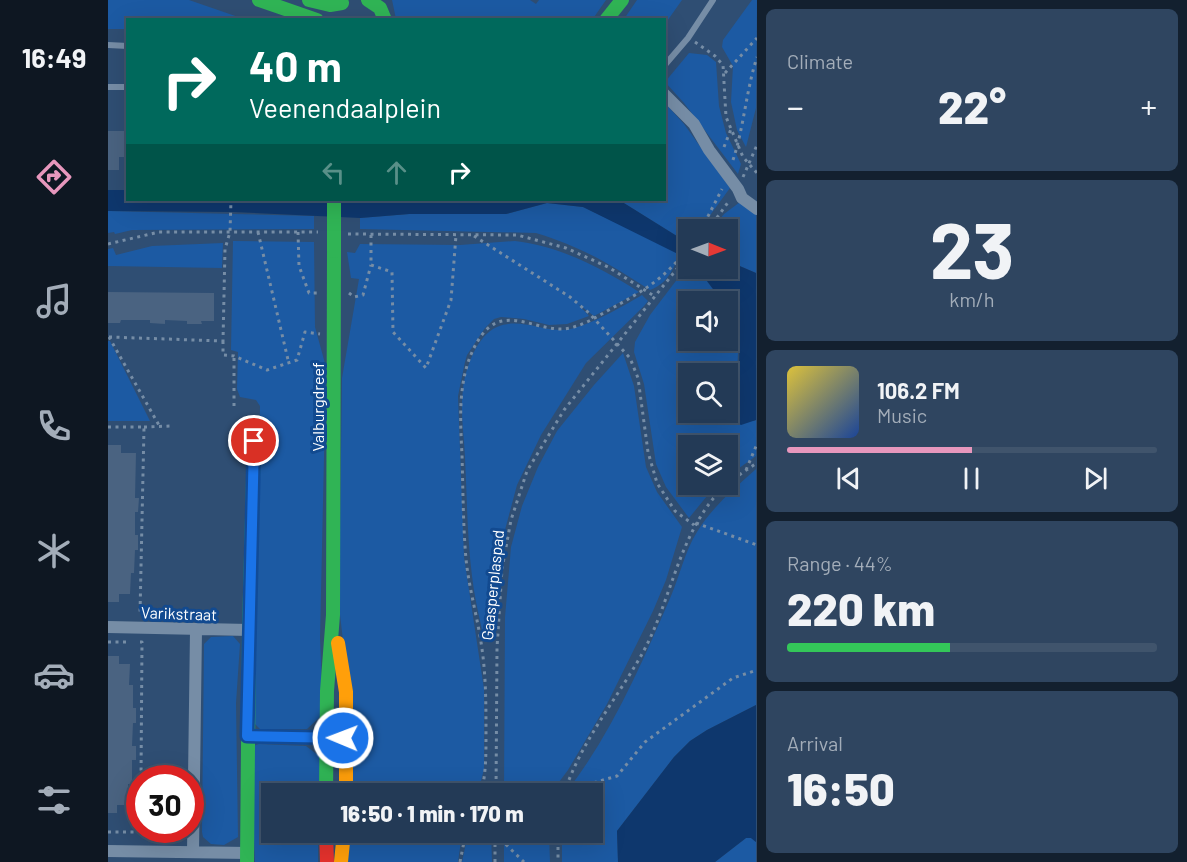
<!DOCTYPE html>
<html lang="en">
<head>
<meta charset="utf-8">
<style>
	:root { --surface:#233a56; --page:#2f4560; --text:#f1f3f6; --muted:#a3adb9; --line:#40546c; --accent:#e797bd }
	body { margin:0; font-family:Barlow,sans-serif; background:var(--page); color:var(--text); height:100vh; display:flex; flex-direction:column; font-size:22px; white-space:nowrap }
	* { box-sizing:border-box; margin:0 }
	p { font-size:20px; color:var(--muted) }
	.icon { flex:none; width:33px; height:33px; fill:none; stroke:currentColor; stroke-width:2; stroke-linecap:round; stroke-linejoin:round }
	.map { position:relative; flex:1; overflow:hidden }
	.side { display:flex; flex-direction:column; gap:9px; padding:9px; background:#13202f; width:430px }
	.side>* { flex:none }
	.hud { position:absolute; left:18px; top:18px; width:540px; height:183px; border-radius:0px; box-shadow:0 6px 24px #0002,0 0 0 2px var(--line); background:#00695c; color:#fff; overflow:hidden }
	.needle { width:39px; rotate:91deg }
	.tools { position:absolute; left:570px; top:219px; display:grid; gap:12px }
	.tools a { display:grid; place-items:center; width:60px; height:60px; border-radius:0px; background:var(--surface); box-shadow:0 6px 24px #0002,0 0 0 2px var(--line); font-size:30px }
	.speed { position:absolute; left:18px; top:765px; display:flex; gap:12px; font-size:30px; font-weight:700; text-align:center }
	.speed>* { display:grid; place-content:center; width:78px; height:78px; border-radius:50%; background:var(--surface); box-shadow:0 6px 24px #0002,0 0 0 2px var(--line); line-height:1 }
	.speed .limit { border:9px solid #d22; background:#fff; color:#111 }
	.pin { position:absolute; display:grid; place-items:center; width:51px; height:51px; color:#fff; margin:-26px; border:3px solid #fff; border-radius:50%; box-shadow:0 2px 6px #0007 }
	.me { position:absolute; width:66px; margin:-33px; rotate:271deg; stroke-linejoin:round; filter:drop-shadow(0 0 4px #0008) }
	.turn { display:flex; align-items:center; gap:21px; height:126px; padding:0 24px; font-size:27px }
	.turn .icon { width:78px; height:78px; stroke-width:2.5 }
	.turn b { display:block; font-size:42px; line-height:51px }
	.lanes { display:flex; align-items:center; height:57px; padding:0 24px; background:#0003; justify-content:center; gap:30px; direction:ltr }
	.lanes .off { opacity:.35 }
	.big { font-size:45px; font-weight:800; line-height:1.1 }
	.side .card { flex:1; display:flex; flex-direction:column; justify-content:center; gap:9px; min-width:0; padding:0 21px; border-radius:9px; background:var(--page) }
	.side .dial { align-items:center; gap:0 }
	.dial b { font-size:78px; line-height:1 }
	.song { display:flex; align-items:center; gap:18px }
	.cover { width:72px; height:72px; border-radius:9px; background:linear-gradient(135deg,hsl(50 70% 55%),hsl(220 70% 35%)) }
	.played { height:6px; border-radius:3px; background:linear-gradient(90deg,var(--accent) 50%,var(--line) 50%) }
	.keys { display:flex; justify-content:space-around; direction:ltr }
	.heat { display:flex; justify-content:space-between; align-items:center; font-size:33px; direction:ltr }
	.charge { height:9px; border-radius:4px; background:linear-gradient(90deg,#34c759 44%,var(--line) 0) }
	.trip { position:absolute; left:153px; top:783px; width:342px; height:60px; border-radius:0px; background:var(--surface); box-shadow:0 6px 24px #0002,0 0 0 2px var(--line); font-weight:800; line-height:60px; text-align:center }
	main { display:flex; flex:1; min-height:0 }
	.tabs { display:flex; flex-direction:column; width:108px; justify-content:space-around; align-items:center; background:#0e1722; color:var(--muted) }
	.tabs .icon { width:42px; height:42px }
	.tabs .selected { color:var(--accent) }
	.tabs b { font-size:27px; color:var(--text) }
	.map>svg:first-child { display:block }
	.green { fill:#1c5aa3; fill-rule:evenodd }
	.water { fill:#0e376d }
	.building { fill:#4a6381 }
	.lines { fill:none; stroke-linecap:round; stroke-linejoin:round }
	.path { stroke:#768da6; stroke-width:3; stroke-dasharray:3 4.5; stroke-linecap:butt }
	.lane { stroke:#768da6; stroke-width:6 }
	.street { stroke:#768da6; stroke-width:12 }
	.fast { stroke:#30b455; stroke-width:14 }
	.slow { stroke:#ff9f0a; stroke-width:14 }
	.jam { stroke:#e5322d; stroke-width:14 }
	.fast-bridge { stroke:#30b455; stroke-width:14 }
	.route-casing { stroke:#114b97; stroke-width:15 }
	.route { stroke:#1a73e8; stroke-width:10 }
	.labels { text-anchor:middle; dominant-baseline:central; stroke-width:6; stroke-linejoin:round; paint-order:stroke }
	.street-label { font-size:16px; fill:#fff; stroke:#124a90 }
</style>
</head>
<body>
<main>
<nav class="tabs">
<b>16:49</b>
<svg class="icon selected" aria-label="directions" viewBox="0 0 24 24"><path d="M12 3l9 9-9 9-9-9zM9 14v-3h6M13 9l2 2-2 2"/></svg>
<svg class="icon" aria-label="music" viewBox="0 0 24 24"><path d="M9 18V5l10-2v13"/><circle cx="6" cy="18" r="3"/><circle cx="16" cy="16" r="3"/></svg>
<svg class="icon" aria-label="phone" viewBox="0 0 24 24"><path d="M5 4h4l2 5-3 2q2 4 5 5l2-3 5 2v4C11 20 4 13 5 4z"/></svg>
<svg class="icon" aria-label="climate" viewBox="0 0 24 24"><path d="M12 3v18M4 7l16 10M4 17L20 7"/></svg>
<svg class="icon" aria-label="car" viewBox="0 0 24 24"><path d="M5 17H2v-5l4-1 3-4h7l3 4 3 1v5h-3M9 17h6M6 11h13"/><circle cx="7" cy="17" r="2"/><circle cx="17" cy="17" r="2"/></svg>
<svg class="icon" aria-label="filters" viewBox="0 0 24 24"><path d="M4 7h16M4 17h16"/><circle cx="9" cy="7" r="2"/><circle cx="15" cy="17" r="2"/></svg>
</nav>
<div class="map">
<svg width="649" height="862" viewBox="0 0 649 862">
	<rect width="100%" height="100%" fill="#2f4e73"/>
	<path class="green" d="M0,0H81L136,19L20,20L19,29H0Z
		M284,0H422L428,4L431,0H498L484,20L288,19Z
		M529,0H574L557,24L556,20L516,19Z
		M644,0H649L648,108L638,147L629,130L623,102L625,66L614,47L615,40Z
		M581,53L599,55L608,62L611,106L618,133L633,164L630,174L576,103L557,82Z
		M557,103L576,124L622,188L592,229L580,230V243L511,200H556Z
		M632,202L648,214V273L620,261V230H604L616,214Z
		M439,203L475,207L572,253C565,270 560,283 542,290C502,264 474,247 428,233L252,229V218L301,214H398Z
		M0,211L206,216V229L24,230L7,234L6,232L0,233Z
		M125,241L206,242L207,327L218,367L212,638L215,714L199,729H152L146,723L152,406L148,400L132,397L129,389L130,352L123,350Z
		M407,241C451,246 494,268 531,292L486,316L470,304L481,316L459,324L441,325L416,319L393,317L386,319L377,328L359,355L357,362L350,396L356,557L376,689V769L370,793H240L241,692L231,606L234,378L251,279L243,278L239,252L247,253L252,244L352,245Z
		M115,243L114,268L0,266V249L5,248L8,255L44,246Z
		M580,265V268L590,269L614,301L580,302V340H620V308L630,325L631,336L626,421H646L648,420V456L620,476V446H580V484L608,485L581,518L558,487L548,464L536,384L526,352L527,342L542,315ZM580,374H620V412H580Z
		M534,295L540,301L536,306L478,363L433,435L409,485L394,541L386,594L383,635L374,630C370,612 366,594 364,576C359,536 359,497 357,457C356,435 352,411 355,389C357,369 369,335 389,327C409,318 430,329 451,330C472,332 515,306 534,295Z
		M0,341H2L42,421H0Z
		M515,353L526,386L538,467L549,492L574,527L558,580L545,611L499,704L460,770L448,786L447,793H396L397,617L403,547L414,506L430,467L449,431L486,385Z
		M648,469V705L599,730L582,741L566,757L509,831L510,862H454V833L484,832V794L459,793V791C504,733 534,663 563,596C572,575 577,551 589,532C604,507 627,488 648,469Z
		M125,636L132,644L128,703L130,837L116,845L103,844L95,837L94,832L96,644L103,637Z
		M151,744L198,746L214,758L212,793L164,794V832L210,833V862H147L142,747Z
		M240,833H357L353,841L350,862H238Z
		M360,833H383L384,862H354Z
		M396,833H441L442,862H396Z
		M638,838H643L648,842V862H607Z"/>
	<path class="water" d="M0,190H19L20,200H511L580,243V259L475,207L439,203L398,214H301L252,218L125,212L0,211Z
		M620,261L648,273V420L633,425L626,421C628,393 633,364 631,336C631,323 620,314 620,302L614,301L590,269L620,268Z
		M648,705V842L643,838H638L607,862H510L509,831L566,757L582,741L599,730Z"/>
	<path class="building" d="M0,131H20V157H11V170H0Z
		M0,292L106,293V321H93L94,324H79V321L57,320V324L42,323V320H13L12,323H0Z
		M0,445H13V453H28L27,498H31L30,512H27V535H30V550H27L26,573H23L22,594H11V602H0Z
		M0,656H11V664H22L21,685H25V708H28V723H25L24,746H28V760H24V784H20V805H9V813H0Z"/>
	<g class="lines">
		<path class="path" d="M587,42L607,56L615,65L618,117L635,157L649,173
			M617,73L649,38
			M616,147L623,129
			M625,160C636,127 638,91 649,57
			M635,177L649,145
			M593,230L614,189
			M600,230L621,201
			M150,232L181,364
			M190,232L191,266L201,293H212
			M240,234L409,235L458,248L500,267L546,296
			M263,235V265L284,272L285,332L318,368L343,300L348,235
			M366,236L462,297L481,313L522,358L530,378L540,452L549,483L567,511L586,525
			M0,244L51,232H210
			M241,293L246,297L255,295L263,265
			M1,337L115,341L117,249L122,232L123,200
			M1,337L52,427
			M115,341V355L126,356L159,370L189,360L197,332L212,334
			M126,406V356
			M0,427H36L32,614
			M36,427L64,426
			M638,470L649,444
			M588,523L649,545
			M0,642H19
			M32,642H34L33,778
			M457,791L509,776L537,742L625,678L649,670
			M373,794C378,774 378,755 378,735C378,706 378,677 374,649C370,619 361,589 358,559C355,525 355,490 354,455C352,415 349,371 373,336C397,302 432,335 462,328C475,325 487,318 499,311C533,292 556,280 580,248
			M388,794L389,648L394,569L403,520L419,471L456,410L580,255
			M456,794C472,743 508,700 534,654C563,602 569,540 609,494C620,482 635,472 649,463
			M0,832H32V830
			M450,832V862
			M387,834L416,862
			M352,862L358,832
			M387,862V834"/>
		<path class="lane" d="M0,45L20,46
			M556,66L580,38L605,0
			M0,87H20"/>
		<path class="street" d="M556,94L586,124L601,150L630,189L634,198L649,209
			M0,627L141,630
			M139,737L239,738
			M0,851L140,853
			M85,852L88,630"/>
		<path class="fast" d="M151,0L209,20
			M201,0L222,5L234,3
			M260,0L272,8L277,20
			M498,20L514,0
			M218,794L219,691L225,615L226,251
			M139,862L141,630L146,441"/>
		<path class="slow" d="M230,643L238,692V794
			M233,862L236,832"/>
		<path class="jam" d="M218,832L219,862"/>
		<path class="fast-bridge" d="M226,200V251"/>
	</g>
	<g class="lines">
		<g class="route-casing">
			<path id="route" d="M146,441L139,736L235,738"/>
		</g>
		<use href="#route" class="route"/>
	</g>
	<g class="labels">
		<g class="street-label">
			<text transform="translate(209 407) rotate(-90)">Valburgdreef</text>
			<text transform="translate(384 585) rotate(-84)">Gaasperplaspad</text>
			<text transform="translate(71 613) rotate(2)">Varikstraat</text>
		</g>
	</g>
</svg>
<div class="tools">
<a><svg class="needle" viewBox="-14 -14 28 28"><path d="M0-13l5 13h-10z" fill="#e53935"/><path d="M0 13l5-13h-10z" fill="#a3adb9"/></svg></a>
<a><svg class="icon" aria-label="sound" viewBox="0 0 24 24"><path d="M4 9h4l5-4v14l-5-4H4zM17 9q2 3 0 6"/></svg></a>
<a><svg class="icon" aria-label="search" viewBox="0 0 24 24"><circle cx="10" cy="10" r="6"/><path d="M15 15l6 6"/></svg></a>
<a><svg class="icon" aria-label="layers" viewBox="0 0 24 24"><path d="M12 4l9 5-9 5-9-5zM3 14l9 5 9-5"/></svg></a>
</div>
<div class="speed"><div class="limit">30</div></div>
<div class="pin" style="left:146px;top:441px;background:#d93025"><svg class="icon" aria-label="arrive" viewBox="0 0 24 24"><path d="M6 21V4h12l-3 4 3 4H6"/></svg></div>
<svg class="me" style="left:235px;top:738px" viewBox="-20 -20 40 40"><circle r="17" fill="#1a73e8" stroke="#fff" stroke-width="3"/><path d="M0-11L8 9 0 5-8 9z" fill="#fff"/></svg>
<div class="trip">16:50 · 1 min · 170 m</div>
<div class="hud">
<div class="turn"><svg class="icon" aria-label="right" viewBox="0 0 24 24"><path d="M7 20v-9h11M14 6l5 5-5 5"/></svg><div><b>40 m</b>Veenendaalplein</div></div>
<div class="lanes"><svg class="icon off" aria-label="left" viewBox="0 0 24 24"><path d="M17 20v-9H6M10 6l-5 5 5 5"/></svg><svg class="icon off" aria-label="ahead" viewBox="0 0 24 24"><path d="M12 20V5M6 11l6-6 6 6"/></svg><svg class="icon" aria-label="right" viewBox="0 0 24 24"><path d="M7 20v-9h11M14 6l5 5-5 5"/></svg></div>
</div>
</div>
<section class="side">
<div class="card"><p>Climate</p>
<div class="heat"><a>−</a><b class="big">22°</b><a>+</a></div>
</div>
<div class="card dial"><b>23</b><p>km/h</p></div>
<div class="card">
<div class="song"><i class="cover"></i><div><b>106.2 FM</b><p>Music</p></div></div>
<div class="played"></div>
<div class="keys"><svg class="icon" aria-label="previous" viewBox="0 0 24 24"><path d="M18 5L8 12l10 7zM5 5v14"/></svg><svg class="icon" aria-label="pause" viewBox="0 0 24 24"><path d="M8 5v14M16 5v14"/></svg><svg class="icon" aria-label="next" viewBox="0 0 24 24"><path d="M6 5l10 7-10 7zM19 5v14"/></svg></div>
</div>
<div class="card"><p>Range · 44%</p><b class="big">220 km</b><div class="charge"></div></div>
<div class="card"><p>Arrival</p><b class="big">16:50</b></div>
</section>
</main>
</body>
</html>
